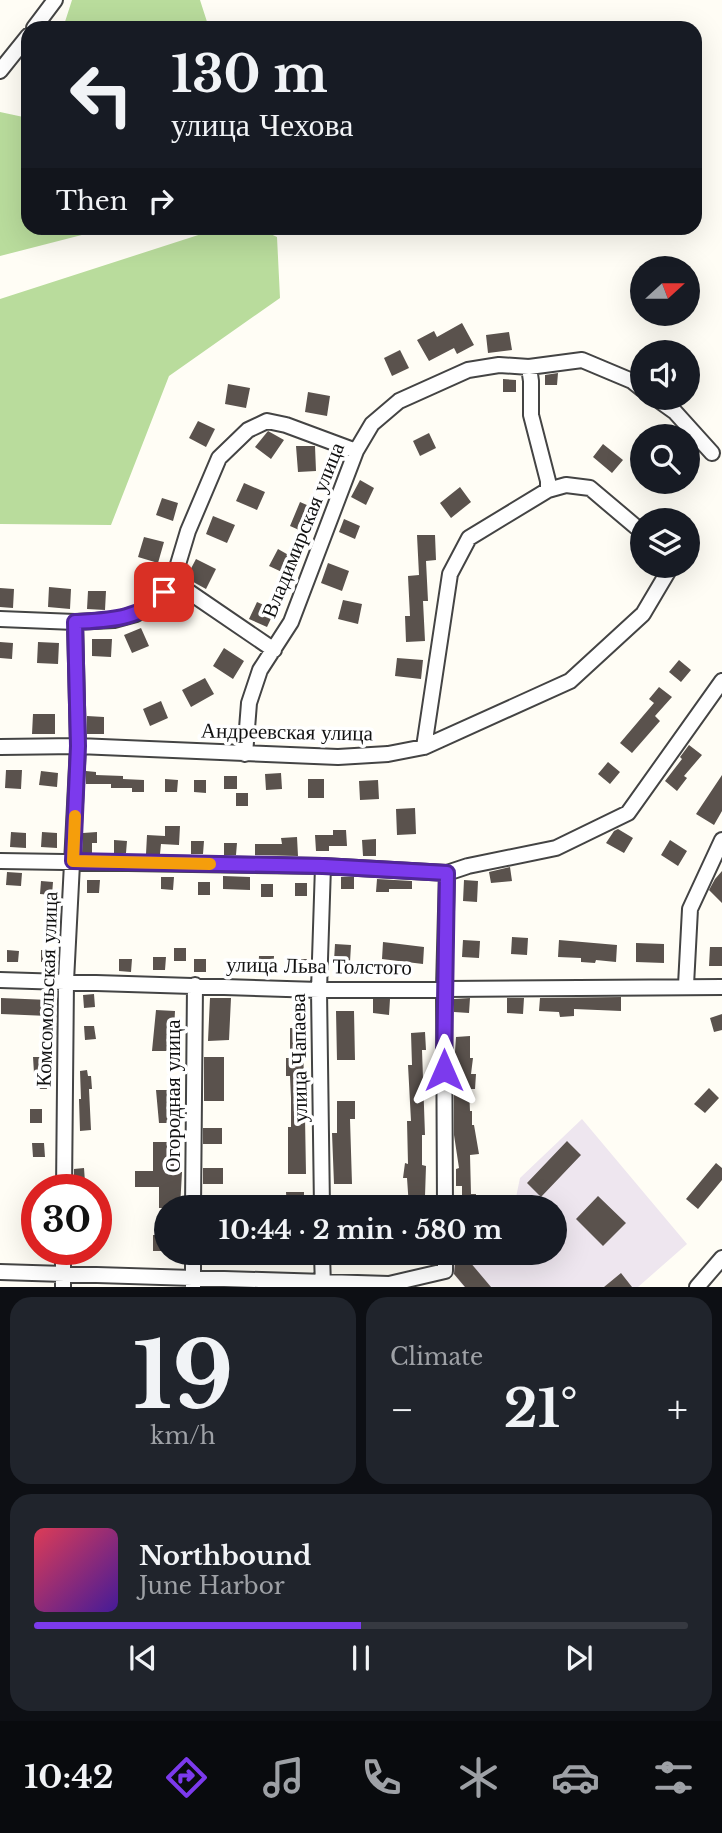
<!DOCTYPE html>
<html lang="en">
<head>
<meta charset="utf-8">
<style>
	:root { --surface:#171b24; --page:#20242c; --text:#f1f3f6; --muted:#9ea1a6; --line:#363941; --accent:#7c3aed }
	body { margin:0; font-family:"Libre Baskerville",serif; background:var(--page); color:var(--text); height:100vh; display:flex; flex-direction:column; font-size:26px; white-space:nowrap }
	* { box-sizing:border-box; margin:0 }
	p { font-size:23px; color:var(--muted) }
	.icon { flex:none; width:38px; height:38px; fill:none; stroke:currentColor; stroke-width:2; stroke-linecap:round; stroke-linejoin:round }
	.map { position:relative; height:1287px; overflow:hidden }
	.drawer { display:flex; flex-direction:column; gap:10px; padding:10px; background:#0d0f14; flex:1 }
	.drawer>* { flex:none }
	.hud { position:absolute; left:21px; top:21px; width:681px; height:214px; border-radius:21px; box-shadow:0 7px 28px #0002; background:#171b24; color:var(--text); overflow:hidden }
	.needle { width:46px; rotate:69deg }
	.fabs { position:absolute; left:630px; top:256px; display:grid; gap:14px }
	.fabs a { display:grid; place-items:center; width:70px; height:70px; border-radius:50%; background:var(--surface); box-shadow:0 7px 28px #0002; font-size:35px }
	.speed { position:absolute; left:21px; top:1174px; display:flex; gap:14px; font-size:35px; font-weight:700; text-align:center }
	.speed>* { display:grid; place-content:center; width:91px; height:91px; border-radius:50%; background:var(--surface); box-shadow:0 7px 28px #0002; line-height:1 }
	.speed .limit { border:10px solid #d22; background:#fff; color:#111 }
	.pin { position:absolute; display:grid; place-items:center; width:60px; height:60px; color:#fff; margin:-30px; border-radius:14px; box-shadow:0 4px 10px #0006 }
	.me { position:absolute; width:77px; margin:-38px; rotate:0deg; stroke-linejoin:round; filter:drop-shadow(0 0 5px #0008) }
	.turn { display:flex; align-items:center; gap:24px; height:147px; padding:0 35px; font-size:32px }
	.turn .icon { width:91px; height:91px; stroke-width:2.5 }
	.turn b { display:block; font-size:49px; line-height:60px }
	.then { display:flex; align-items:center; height:66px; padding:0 35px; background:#0003; gap:14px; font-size:26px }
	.big { font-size:52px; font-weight:800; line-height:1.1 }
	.drawer .widget { flex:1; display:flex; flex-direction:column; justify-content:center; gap:10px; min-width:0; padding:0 24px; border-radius:21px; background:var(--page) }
	.drawer .dial { align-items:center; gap:0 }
	.dial b { font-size:91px; line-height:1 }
	.song { display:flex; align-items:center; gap:21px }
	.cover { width:84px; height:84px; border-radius:10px; background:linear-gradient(135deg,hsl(350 70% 55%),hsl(260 70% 35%)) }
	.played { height:7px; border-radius:4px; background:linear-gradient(90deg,var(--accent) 50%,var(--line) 50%) }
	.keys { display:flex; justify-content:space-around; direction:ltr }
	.heat { display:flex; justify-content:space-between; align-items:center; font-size:38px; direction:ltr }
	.drawer .tiles { flex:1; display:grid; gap:10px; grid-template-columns:1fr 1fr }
	.widget:last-child { grid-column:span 2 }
	.trip { position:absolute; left:154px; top:1195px; width:413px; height:70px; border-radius:35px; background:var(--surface); box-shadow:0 7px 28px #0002; font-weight:800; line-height:70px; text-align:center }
	.menu { display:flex; height:112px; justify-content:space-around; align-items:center; background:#090b0e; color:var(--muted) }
	.menu .icon { width:49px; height:49px }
	.menu .current { color:var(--accent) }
	.menu b { font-size:32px; color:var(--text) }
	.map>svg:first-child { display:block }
	.industrial { fill:#eee6ef }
	.forest { fill:#b9dc9c }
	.building { fill:#5a524d }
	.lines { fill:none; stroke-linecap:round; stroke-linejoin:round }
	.minor-casing { stroke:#444; stroke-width:18 }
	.minor { stroke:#fff; stroke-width:14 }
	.route-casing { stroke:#51269a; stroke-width:18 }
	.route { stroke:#7c3aed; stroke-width:12 }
	.slow { stroke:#f59e0b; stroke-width:12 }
	.labels { text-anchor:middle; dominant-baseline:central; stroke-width:7; stroke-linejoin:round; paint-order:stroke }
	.street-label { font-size:21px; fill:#111; stroke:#fff }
</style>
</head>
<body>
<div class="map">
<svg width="722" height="1287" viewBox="0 0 722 1287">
	<rect width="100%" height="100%" fill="#fffdf5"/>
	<path class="industrial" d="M582,1119L687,1244L638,1287H464L449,1268L468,1253H555V1208L514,1207L520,1178Z"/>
	<path class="forest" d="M72,0H200L209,28H63Z
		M0,112L28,118V228H109L0,256Z
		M220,228H258L277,237L280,298L169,376L111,525L0,524V299Z"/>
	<path class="building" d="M462,323L474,345L457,354L454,348L429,361L417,340L434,331L437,337Z
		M509,332L512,350L488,353L486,335Z
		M400,350L409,368L392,376L384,358Z
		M558,373L557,385H545V375Z
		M503,379L516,380V392H503Z
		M228,384L250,388L246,408L225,404Z
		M308,392L330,396L327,416L305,412Z
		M198,421L215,429L206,447L189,438Z
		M268,431L284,440L271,459L255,447Z
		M429,433L436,448L420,456L413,441Z
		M603,444L623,460L612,473L593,457Z
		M296,446H315L316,471L298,472Z
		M360,480L374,488L366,505L351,497Z
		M244,483L265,492L257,510L236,501Z
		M460,487L471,502L451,518L440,503Z
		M162,498L178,503L173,521L156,515Z
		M300,502L316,509L306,533L290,526Z
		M213,516L235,525L227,543L206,534Z
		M344,519L360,526L355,539L339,532Z
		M417,535H435L436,560L426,561L428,601H423L425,641L406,642L405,616H410L408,576L419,575Z
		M144,537L164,542L158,563L138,557Z
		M278,549L292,557L284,573L269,566Z
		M196,559L216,569L206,589L186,578Z
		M328,563L349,571L342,591L321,583Z
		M49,587L71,589L70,609L48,607Z
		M0,588L14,589L13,608L0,607Z
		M88,591H106L105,610L87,609Z
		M175,600L185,612L174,622L164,610Z
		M343,600L362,604L358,624L338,619Z
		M257,602L275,610L267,627L249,619Z
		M141,628L149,646L132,653L124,635Z
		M92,639H112L111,657L92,656Z
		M0,642L13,643L12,659L0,658Z
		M38,642L59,643L58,664L37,663Z
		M224,648L244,661L233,679L213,666Z
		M397,658L423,660L421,679L395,676Z
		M679,660L691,670L681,682L669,672Z
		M205,678L214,694L191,707L182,690Z
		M659,687L672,697L655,716L660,721L632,753L620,743L654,703L649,699Z
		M161,701L168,718L150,726L143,709Z
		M33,714H55V734H32Z
		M87,716L104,717V734H87Z
		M689,745L702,755L684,776L687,778L677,791L665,781L682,759L680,757Z
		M608,762L620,772L610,784L598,774Z
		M6,770H22L21,789L5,788Z
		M41,771L58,773L57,787L39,785Z
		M86,771L96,772V775L123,776V779L144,780V792H132V788H111V784H86Z
		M281,773L282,789L266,790L265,774Z
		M722,775V811L714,825L696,814Z
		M224,776H237V789H224Z
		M165,779L178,780L177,792H165Z
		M308,779H324V798H308Z
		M194,780H206V793L194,792Z
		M378,780L379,799L360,800L359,781Z
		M236,793H248V806H236Z
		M415,808L416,834L397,835L396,809Z
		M165,826H180L179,845L161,844L160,854H146L147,835L165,836Z
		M618,829L633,838L624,853L606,843L614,831Z
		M333,830H346L347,846H329V851H316L315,835H333Z
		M11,832L26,833V848L10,847Z
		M42,832L57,833V848L41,847Z
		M97,832V843H92V853H82L83,833Z
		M297,837L298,856L255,855V844H282L281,838Z
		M376,839V856H363L362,840Z
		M114,840L127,841L126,853H114Z
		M670,840L687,851L678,866L661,855Z
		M191,841H204L203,854H191Z
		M224,843H237L236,855H224Z
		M510,867L512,881L491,883L489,872Z
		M722,871V903L709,890L715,879Z
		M7,872L22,873L21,886L6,885Z
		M223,876L250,877V890L223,889Z
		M161,877H174L173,890L161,889Z
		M341,877H354V889H341Z
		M377,879L412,881V889H389V892H376Z
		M87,880H100L99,893H87Z
		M464,880L478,881L477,902L463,901Z
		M41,881L53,882L52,895L40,894Z
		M198,882H210V895H198Z
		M295,883H307V896H295Z
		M261,884H273V897H261Z
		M512,937L528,938L527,955L511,954Z
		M463,940L480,941L479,958L462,957Z
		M559,940L617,945L616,962L596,960L595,963L581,962V958L558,957Z
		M383,942L424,947L423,964L382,959Z
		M636,943L664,944V963L636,962Z
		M335,944L351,945L350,962L334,961Z
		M710,947H722V966H709Z
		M174,948H186V961H174Z
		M7,950L19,951L18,962H7Z
		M41,950H54V962H41Z
		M259,956H274L273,973H258Z
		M153,957H166L165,970H153Z
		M119,959H132L131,972L119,971Z
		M194,959H206V972H194Z
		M228,959L240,960V972H228Z
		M294,959H307L306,972H294Z
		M94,994L95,1007L84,1008L83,995Z
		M621,997V1011L574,1009V1016L560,1017L559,1012L539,1011L540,998Z
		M1,998L49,1000L48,1016L1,1014Z
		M210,998H231L229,1040L208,1041Z
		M470,998L469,1013L454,1012V999Z
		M507,998H524L523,1014L507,1013Z
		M373,999H390L389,1015L373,1013Z
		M156,1010L175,1011L173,1051H152Z
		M336,1011H354L355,1060H337Z
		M722,1014V1030L714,1032L710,1018Z
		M84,1026H94L96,1039L85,1040Z
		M290,1028H307V1047H303L304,1079H307L308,1098V1117H305L306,1174H288V1127H291V1098L290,1076H286V1058H290Z
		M425,1032L426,1050H422L425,1135H422V1165L426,1166L425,1196H421L422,1205L409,1207L407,1178H403L405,1163L408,1164L407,1121H411L408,1065H412L411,1033Z
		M470,1036V1058H473L471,1074H476L475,1089H469L470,1111H472V1125H474L479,1154L470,1155L471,1194H476V1208H462V1186H456V1169L459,1168L454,1135V1066L456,1037Z
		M33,1057H45L47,1089H35Z
		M204,1057H224V1101H204Z
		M87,1070L88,1076H91L92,1089H89L91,1130L80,1131L79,1099H81L80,1071Z
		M709,1088L719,1098L705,1113L694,1104Z
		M156,1090H177L180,1123H159Z
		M337,1101H355V1119H350L352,1184H334L332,1133H337Z
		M30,1109H42V1123H30Z
		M203,1128H222V1144H203Z
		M567,1141L581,1155L541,1197L527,1183Z
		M153,1142H174V1172H182L180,1208H159V1187H135V1171H153Z
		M32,1143H44L45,1157H33Z
		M716,1163L722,1168V1180L698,1209L686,1199Z
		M84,1168L85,1182H74V1169Z
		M203,1168H223V1184H203Z
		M286,1192H304V1208H287Z
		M598,1196L626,1223L603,1246L576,1219Z
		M153,1235H166V1251H153Z
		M290,1253H307V1263H290Z
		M410,1253H424V1261L410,1262Z
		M464,1255L491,1287H465L454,1274L455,1263Z
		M621,1273L632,1287H604Z"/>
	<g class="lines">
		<g class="minor-casing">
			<path id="minor" d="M34,28L55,0
				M0,71L28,36
				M529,367L531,381V415L548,481V490
				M654,397L675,412L712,453
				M173,581L274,650
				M0,619L75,622L114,620L136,614L155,603L173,581L188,531L219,458L248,430L267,421L286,425L356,451
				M0,747L78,746L338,757L388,754L424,747L570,681L643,614L672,565
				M424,747L450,574L469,538L548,490L566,485L590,488L642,532
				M245,754L249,703L260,670L291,622L356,451L372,424L399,401L468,370L499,365L529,367L582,360L632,381L642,389
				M0,861L323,866L447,873L468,866L556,848L628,813L722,681
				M0,980L319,990L722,987
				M686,985L690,909L722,840
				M64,1190L66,981L78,746L75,622
				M193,1208L195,985
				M322,1208L319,990L323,866
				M445,1208L444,988L447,873
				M322,1253L323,1287
				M0,1272L389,1284L445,1271V1253
				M63,1287V1250
				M193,1287V1253
				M697,1287L722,1258"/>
		</g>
		<use href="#minor" class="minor"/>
	</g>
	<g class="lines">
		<g class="route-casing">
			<path id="route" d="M164,592C142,620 108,620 75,622L78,746L73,861L323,866L447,873L444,1070"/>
		</g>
		<use href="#route" class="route"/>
		<path class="slow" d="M75,816L73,861L210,864"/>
	</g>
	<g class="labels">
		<g class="street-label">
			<text transform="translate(303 530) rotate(-68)">Владимирская улица</text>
			<text transform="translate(287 732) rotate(1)">Андреевская улица</text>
			<text transform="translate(319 966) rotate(1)">улица Льва Толстого</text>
			<text transform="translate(47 989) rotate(-88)">Комсомольская улица</text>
			<text transform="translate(299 1058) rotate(-91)">улица Чапаева</text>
			<text transform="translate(173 1096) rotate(-90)">Огородная улица</text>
		</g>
	</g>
</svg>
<div class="fabs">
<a><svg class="needle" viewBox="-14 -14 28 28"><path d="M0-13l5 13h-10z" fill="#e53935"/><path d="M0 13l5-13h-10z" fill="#9ea1a6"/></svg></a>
<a><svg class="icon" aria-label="sound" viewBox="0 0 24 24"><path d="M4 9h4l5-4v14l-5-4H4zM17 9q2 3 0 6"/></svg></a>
<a><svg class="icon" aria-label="search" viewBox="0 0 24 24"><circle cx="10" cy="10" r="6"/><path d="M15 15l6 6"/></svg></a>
<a><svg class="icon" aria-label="layers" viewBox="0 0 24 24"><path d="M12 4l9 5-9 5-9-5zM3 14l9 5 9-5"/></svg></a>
</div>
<div class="speed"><div class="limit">30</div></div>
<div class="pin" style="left:164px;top:592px;background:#d93025"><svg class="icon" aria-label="arrive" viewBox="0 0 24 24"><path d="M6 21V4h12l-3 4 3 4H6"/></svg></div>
<svg class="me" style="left:444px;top:1070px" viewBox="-20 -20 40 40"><path d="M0-17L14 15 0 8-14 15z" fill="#7c3aed" stroke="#fff" stroke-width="4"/></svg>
<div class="trip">10:44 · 2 min · 580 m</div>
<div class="hud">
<div class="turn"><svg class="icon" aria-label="left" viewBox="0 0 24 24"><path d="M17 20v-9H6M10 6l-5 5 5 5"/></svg><div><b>130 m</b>улица Чехова</div></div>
<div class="then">Then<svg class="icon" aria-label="right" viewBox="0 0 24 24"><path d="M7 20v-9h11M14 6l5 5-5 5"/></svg></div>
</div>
</div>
<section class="drawer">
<div class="tiles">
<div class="widget dial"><b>19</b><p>km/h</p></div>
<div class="widget"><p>Climate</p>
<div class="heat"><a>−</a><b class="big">21°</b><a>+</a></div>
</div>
<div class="widget">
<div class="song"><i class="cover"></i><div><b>Northbound</b><p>June Harbor</p></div></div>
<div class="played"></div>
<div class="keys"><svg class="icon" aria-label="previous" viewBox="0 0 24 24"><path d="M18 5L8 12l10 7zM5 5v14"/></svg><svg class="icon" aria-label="pause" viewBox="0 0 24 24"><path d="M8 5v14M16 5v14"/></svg><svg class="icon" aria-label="next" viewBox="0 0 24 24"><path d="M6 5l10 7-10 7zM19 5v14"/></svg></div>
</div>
</div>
</section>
<nav class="menu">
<b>10:42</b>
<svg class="icon current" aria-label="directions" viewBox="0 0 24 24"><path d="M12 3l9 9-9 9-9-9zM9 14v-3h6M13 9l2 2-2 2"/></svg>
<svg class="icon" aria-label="music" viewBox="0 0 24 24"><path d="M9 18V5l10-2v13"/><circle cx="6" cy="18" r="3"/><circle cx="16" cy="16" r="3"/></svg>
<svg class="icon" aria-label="phone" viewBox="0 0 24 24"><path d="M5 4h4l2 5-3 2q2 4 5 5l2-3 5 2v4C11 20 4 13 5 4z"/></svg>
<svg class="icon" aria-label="climate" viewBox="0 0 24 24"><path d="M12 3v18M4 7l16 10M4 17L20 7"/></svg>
<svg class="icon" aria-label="car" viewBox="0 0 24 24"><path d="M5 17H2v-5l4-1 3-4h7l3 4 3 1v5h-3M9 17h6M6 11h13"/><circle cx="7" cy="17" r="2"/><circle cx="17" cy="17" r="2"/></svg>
<svg class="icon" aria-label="filters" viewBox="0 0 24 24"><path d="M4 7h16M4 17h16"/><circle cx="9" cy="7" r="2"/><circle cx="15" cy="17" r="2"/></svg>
</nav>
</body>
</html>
